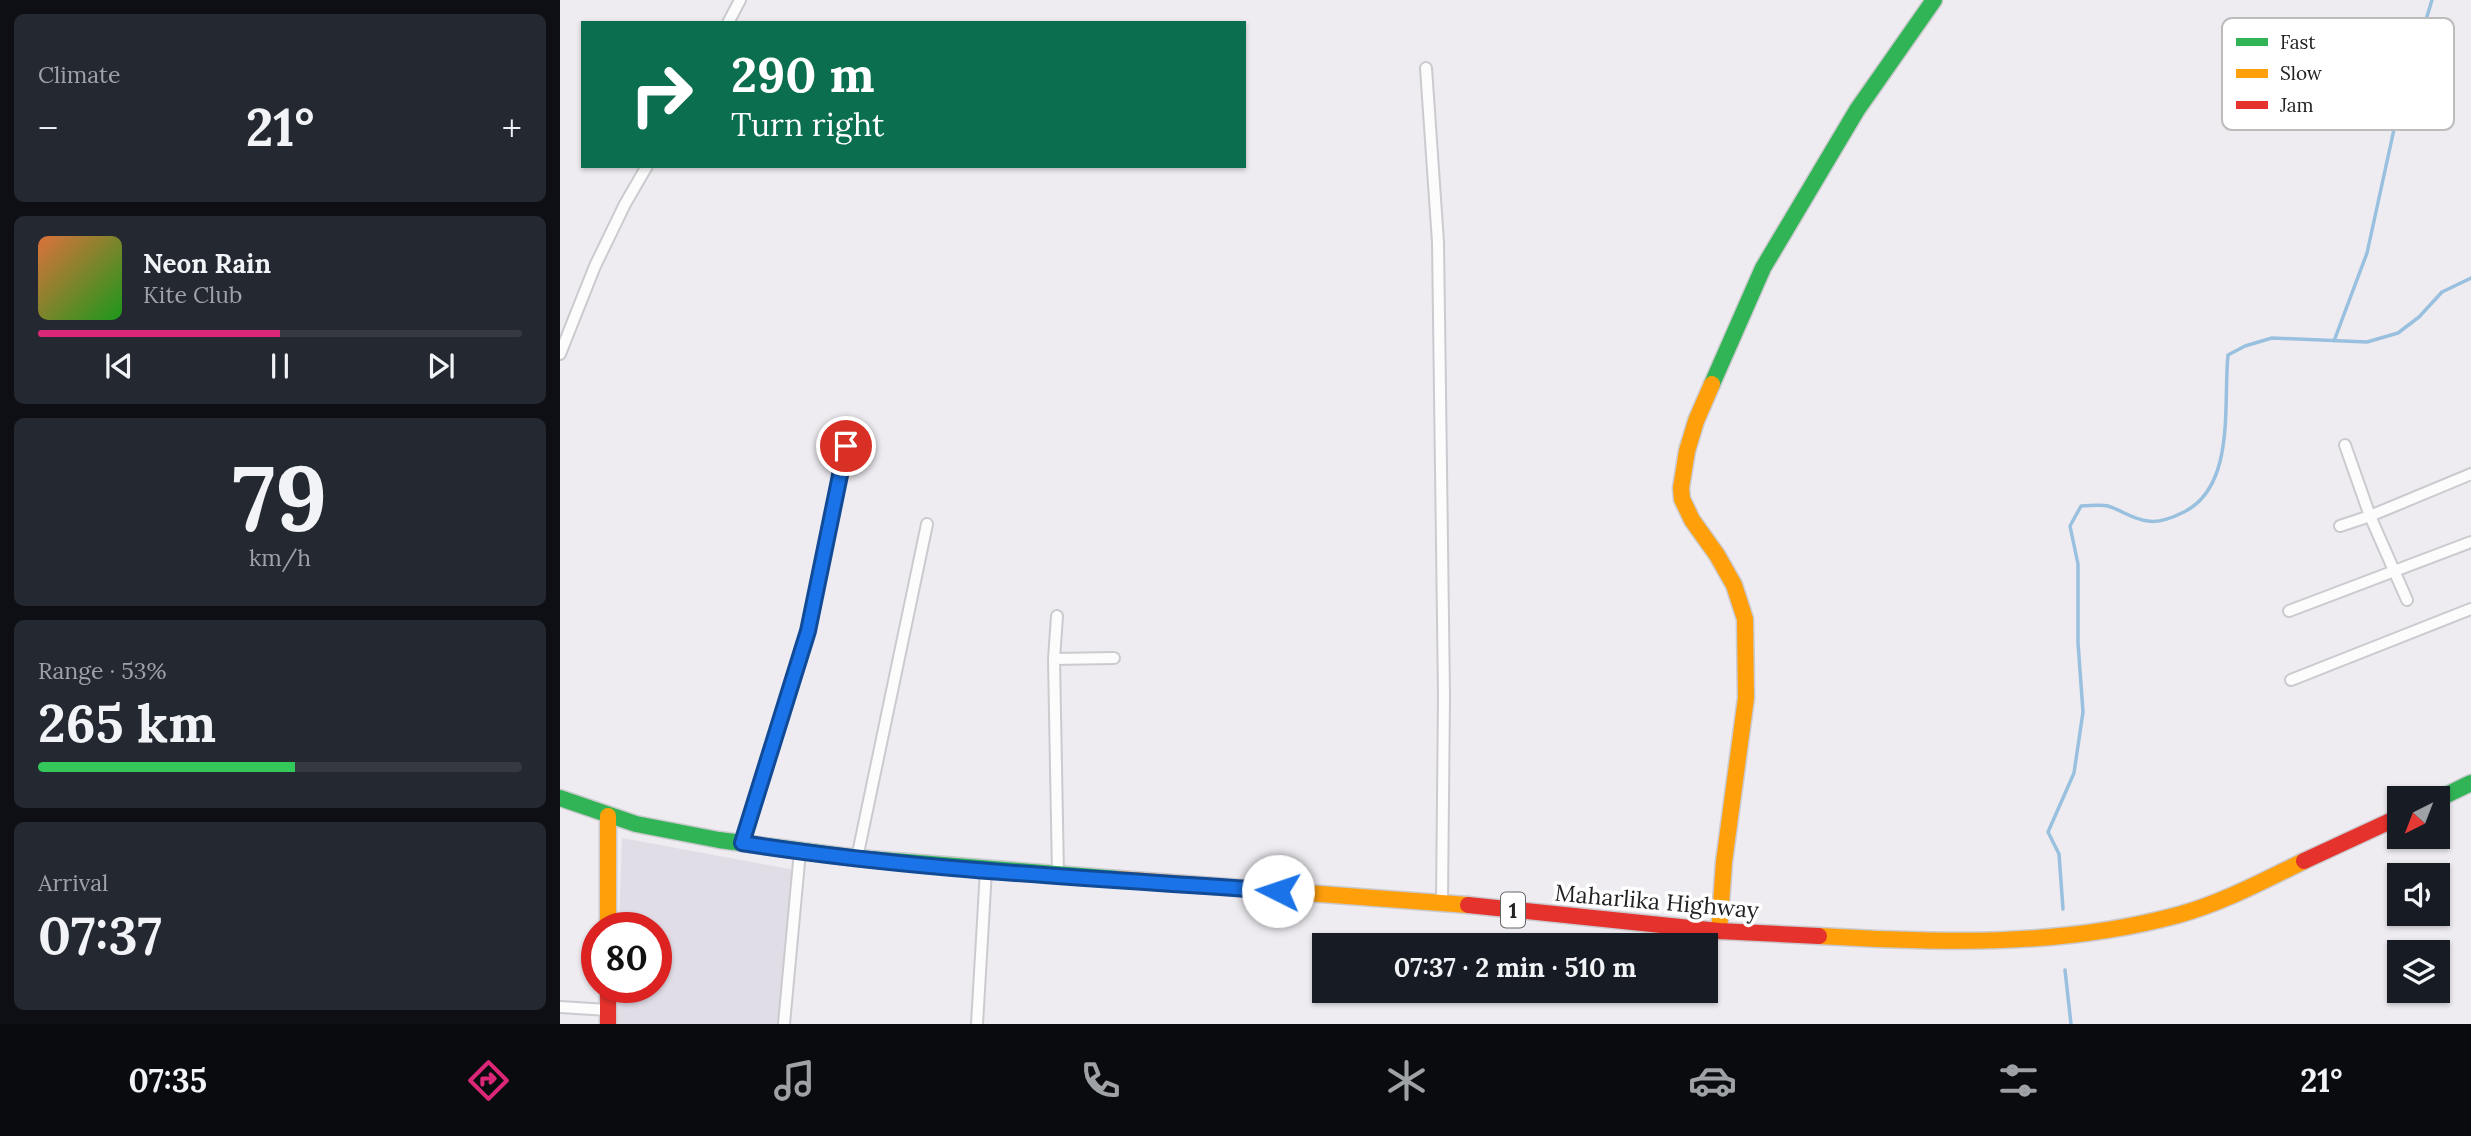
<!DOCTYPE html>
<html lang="en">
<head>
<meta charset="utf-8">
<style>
	:root { --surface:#171b24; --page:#242831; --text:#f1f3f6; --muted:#9ea1a6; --line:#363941; --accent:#db2777 }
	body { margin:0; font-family:Lora,serif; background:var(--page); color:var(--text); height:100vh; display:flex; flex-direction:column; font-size:26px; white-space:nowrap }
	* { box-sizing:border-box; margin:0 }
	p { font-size:23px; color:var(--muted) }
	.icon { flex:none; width:38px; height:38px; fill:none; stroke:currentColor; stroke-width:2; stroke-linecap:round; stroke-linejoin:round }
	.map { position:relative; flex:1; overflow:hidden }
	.sheet { display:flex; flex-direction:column; gap:14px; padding:14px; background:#0d0f14; width:560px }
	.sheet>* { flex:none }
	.guide { position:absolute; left:21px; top:21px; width:665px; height:147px; border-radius:0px; box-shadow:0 2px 5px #0004; background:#0b6e4f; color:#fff; overflow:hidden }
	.needle { width:46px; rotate:222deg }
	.fabs { position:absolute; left:1827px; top:786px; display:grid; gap:14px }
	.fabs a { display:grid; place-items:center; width:63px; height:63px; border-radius:0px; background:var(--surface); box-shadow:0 2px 5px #0004; font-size:35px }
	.speed { position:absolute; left:21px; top:912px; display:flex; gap:14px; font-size:35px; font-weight:700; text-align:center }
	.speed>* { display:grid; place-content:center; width:91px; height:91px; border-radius:50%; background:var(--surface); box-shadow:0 2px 5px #0004; line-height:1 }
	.speed .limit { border:10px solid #d22; background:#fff; color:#111 }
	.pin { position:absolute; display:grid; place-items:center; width:60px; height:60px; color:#fff; margin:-30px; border:4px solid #fff; border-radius:50%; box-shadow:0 2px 7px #0007 }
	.me { position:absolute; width:77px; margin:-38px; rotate:274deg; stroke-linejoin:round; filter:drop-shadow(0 0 5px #0008) }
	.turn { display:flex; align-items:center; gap:24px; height:147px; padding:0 35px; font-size:32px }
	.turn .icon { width:91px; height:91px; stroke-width:2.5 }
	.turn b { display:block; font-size:49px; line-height:60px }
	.big { font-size:52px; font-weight:800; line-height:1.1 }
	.sheet .widget { flex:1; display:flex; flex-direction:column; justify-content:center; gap:10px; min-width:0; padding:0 24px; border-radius:10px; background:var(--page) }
	.sheet .dial { align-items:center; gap:0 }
	.dial b { font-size:91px; line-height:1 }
	.song { display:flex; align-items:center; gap:21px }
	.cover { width:84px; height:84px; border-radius:10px; background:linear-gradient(135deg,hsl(20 70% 55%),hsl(120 70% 35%)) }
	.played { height:7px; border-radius:4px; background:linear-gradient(90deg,var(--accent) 50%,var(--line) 50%) }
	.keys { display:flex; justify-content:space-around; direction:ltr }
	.heat { display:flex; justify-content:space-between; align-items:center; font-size:38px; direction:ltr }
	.charge { height:10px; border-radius:5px; background:linear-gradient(90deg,#34c759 53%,var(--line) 0) }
	.trip { position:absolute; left:752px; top:933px; width:406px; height:70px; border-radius:0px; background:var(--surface); box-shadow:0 2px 5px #0004; font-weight:800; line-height:70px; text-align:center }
	.tabs { display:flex; height:112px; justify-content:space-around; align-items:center; background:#090b0e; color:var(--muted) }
	.tabs .icon { width:49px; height:49px }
	.tabs .on { color:var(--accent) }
	.tabs b { font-size:32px; color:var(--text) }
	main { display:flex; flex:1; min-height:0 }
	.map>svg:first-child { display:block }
	.built { fill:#e0dde7 }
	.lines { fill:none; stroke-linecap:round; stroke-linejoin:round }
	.stream { stroke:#99c1df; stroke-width:3.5 }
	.street-casing { stroke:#cbcace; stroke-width:14 }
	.fast-casing { stroke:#cbcace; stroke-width:19 }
	.slow-casing { stroke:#cbcace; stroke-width:19 }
	.jam-casing { stroke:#cbcace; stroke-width:19 }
	.street { stroke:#fcfcfd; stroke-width:10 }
	.fast { stroke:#30b455; stroke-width:16 }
	.slow { stroke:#ff9f0a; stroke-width:16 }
	.jam { stroke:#e5322d; stroke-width:16 }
	.route-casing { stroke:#114b97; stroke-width:18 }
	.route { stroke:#1a73e8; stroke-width:12 }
	.labels { text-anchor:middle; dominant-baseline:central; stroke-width:7; stroke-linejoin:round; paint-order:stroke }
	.shield { fill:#fff; stroke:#646466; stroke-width:2 }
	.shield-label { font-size:21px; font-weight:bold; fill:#222124 }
	.street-label { font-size:23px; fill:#222124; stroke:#fff }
	.key { fill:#fff; stroke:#bdbcbd; stroke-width:2 }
	.key-label { font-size:19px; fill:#222124 }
</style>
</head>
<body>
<main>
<section class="sheet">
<div class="widget"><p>Climate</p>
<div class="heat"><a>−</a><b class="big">21°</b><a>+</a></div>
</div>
<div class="widget">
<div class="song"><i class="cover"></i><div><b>Neon Rain</b><p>Kite Club</p></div></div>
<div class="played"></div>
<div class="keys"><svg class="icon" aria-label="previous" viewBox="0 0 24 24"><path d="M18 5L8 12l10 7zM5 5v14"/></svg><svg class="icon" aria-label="pause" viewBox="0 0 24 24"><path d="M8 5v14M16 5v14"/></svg><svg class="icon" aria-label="next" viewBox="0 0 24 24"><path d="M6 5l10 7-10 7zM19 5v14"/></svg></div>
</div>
<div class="widget dial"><b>79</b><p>km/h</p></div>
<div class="widget"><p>Range · 53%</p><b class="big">265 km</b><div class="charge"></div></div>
<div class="widget"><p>Arrival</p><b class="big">07:37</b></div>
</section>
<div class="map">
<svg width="1911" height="1024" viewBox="0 0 1911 1024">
	<rect width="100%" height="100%" fill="#eeecf1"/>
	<path class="built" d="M62,838L235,870L220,1024H57L58,987H96V928L59,927Z"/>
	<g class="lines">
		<path class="stream" d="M1774,341L1807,253L1838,111L1872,0
			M1503,909L1499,854L1488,832L1514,773L1523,712L1518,643V564L1510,526L1521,506C1530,506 1540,504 1548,506C1561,510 1574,520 1588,521C1599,523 1614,517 1624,512C1676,486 1663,404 1668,355L1685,346L1712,338L1807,342L1838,333L1859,317L1882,292L1911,278
			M1505,970L1511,1024"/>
		<g class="street-casing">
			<path id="street" d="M168,23L180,0
				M866,68L878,242L884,695L882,902
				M0,354L35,266L65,204L87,166
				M1785,445L1810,516L1847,600
				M1780,526L1810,516L1911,474
				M1729,611L1911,542
				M497,616L494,659L498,875
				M494,659L554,658
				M1731,680L1911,609
				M182,843L249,631L286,446
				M297,858L367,524
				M0,1007L48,1010
				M224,1024L240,851
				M417,1024L426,870"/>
		</g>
		<g class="fast-casing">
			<path id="fast" d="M1152,384L1203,268L1297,110L1374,0
				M0,798L76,824L159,840L297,858L559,879
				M1878,799L1911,783"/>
		</g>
		<g class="slow-casing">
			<path id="slow" d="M1152,384L1136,421L1127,451L1121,488L1122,499L1132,520L1157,555L1174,585L1185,619L1186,698L1164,862L1159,931
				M48,816V928
				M559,879L908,905
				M1259,936C1379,943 1500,947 1618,915C1662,903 1703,881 1744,861"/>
		</g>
		<g class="jam-casing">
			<path id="jam" d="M1744,861L1839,817
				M908,905L1159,931L1259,936
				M48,987V1024"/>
		</g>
		<use href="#street" class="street"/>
		<use href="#fast" class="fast"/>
		<use href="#slow" class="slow"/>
		<use href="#jam" class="jam"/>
	</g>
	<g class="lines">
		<g class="route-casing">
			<path id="route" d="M286,446L248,631L182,843C359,871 539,878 718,891"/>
		</g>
		<use href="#route" class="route"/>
	</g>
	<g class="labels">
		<rect class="shield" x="941" y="892.5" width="24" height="35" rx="5"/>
		<g class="shield-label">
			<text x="953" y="910">1</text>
		</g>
		<g class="street-label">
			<text transform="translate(1097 901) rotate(5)">Maharlika Highway</text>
		</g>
	</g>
	<rect x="1662" y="18" width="232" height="112" rx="10" class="key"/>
	<rect x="1676" y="38" width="32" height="8" fill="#30b455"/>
	<rect x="1676" y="69" width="32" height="9" fill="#ff9f0a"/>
	<rect x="1676" y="101" width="32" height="8" fill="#e5322d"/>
	<g class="key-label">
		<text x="1720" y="49">Fast</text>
		<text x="1720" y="80">Slow</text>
		<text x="1720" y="112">Jam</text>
	</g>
</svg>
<div class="fabs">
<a><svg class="needle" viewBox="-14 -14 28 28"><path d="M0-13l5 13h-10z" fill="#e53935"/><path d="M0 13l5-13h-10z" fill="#9ea1a6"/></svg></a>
<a><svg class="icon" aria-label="sound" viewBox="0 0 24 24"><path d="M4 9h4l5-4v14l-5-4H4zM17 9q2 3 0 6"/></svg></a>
<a><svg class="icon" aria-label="layers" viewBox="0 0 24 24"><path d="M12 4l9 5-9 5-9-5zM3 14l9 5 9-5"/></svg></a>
</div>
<div class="speed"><div class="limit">80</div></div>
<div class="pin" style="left:286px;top:446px;background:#d93025"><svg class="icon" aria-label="arrive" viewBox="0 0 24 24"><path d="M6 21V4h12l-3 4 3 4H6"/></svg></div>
<svg class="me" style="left:718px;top:891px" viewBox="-20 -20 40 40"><circle r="19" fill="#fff"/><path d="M0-13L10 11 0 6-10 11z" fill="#1a73e8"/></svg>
<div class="trip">07:37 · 2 min · 510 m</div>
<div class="guide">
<div class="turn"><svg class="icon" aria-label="right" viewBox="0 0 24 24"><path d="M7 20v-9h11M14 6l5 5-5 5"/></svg><div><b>290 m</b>Turn right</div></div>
</div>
</div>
</main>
<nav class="tabs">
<b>07:35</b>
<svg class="icon on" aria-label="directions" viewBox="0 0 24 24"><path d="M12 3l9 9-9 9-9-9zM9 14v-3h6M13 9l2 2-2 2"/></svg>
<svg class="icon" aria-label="music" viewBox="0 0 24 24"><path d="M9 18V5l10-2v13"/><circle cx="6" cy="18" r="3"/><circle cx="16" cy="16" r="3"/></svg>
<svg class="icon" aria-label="phone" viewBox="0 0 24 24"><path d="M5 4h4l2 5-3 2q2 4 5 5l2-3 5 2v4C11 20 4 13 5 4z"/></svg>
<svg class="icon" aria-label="climate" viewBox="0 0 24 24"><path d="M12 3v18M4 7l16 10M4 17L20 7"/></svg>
<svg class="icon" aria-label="car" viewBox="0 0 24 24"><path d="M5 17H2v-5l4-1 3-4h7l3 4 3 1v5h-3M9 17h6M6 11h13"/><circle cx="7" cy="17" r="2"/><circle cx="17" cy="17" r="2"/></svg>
<svg class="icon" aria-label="filters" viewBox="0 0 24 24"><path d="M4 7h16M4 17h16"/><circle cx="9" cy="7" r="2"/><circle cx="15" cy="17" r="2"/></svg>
<b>21°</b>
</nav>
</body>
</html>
